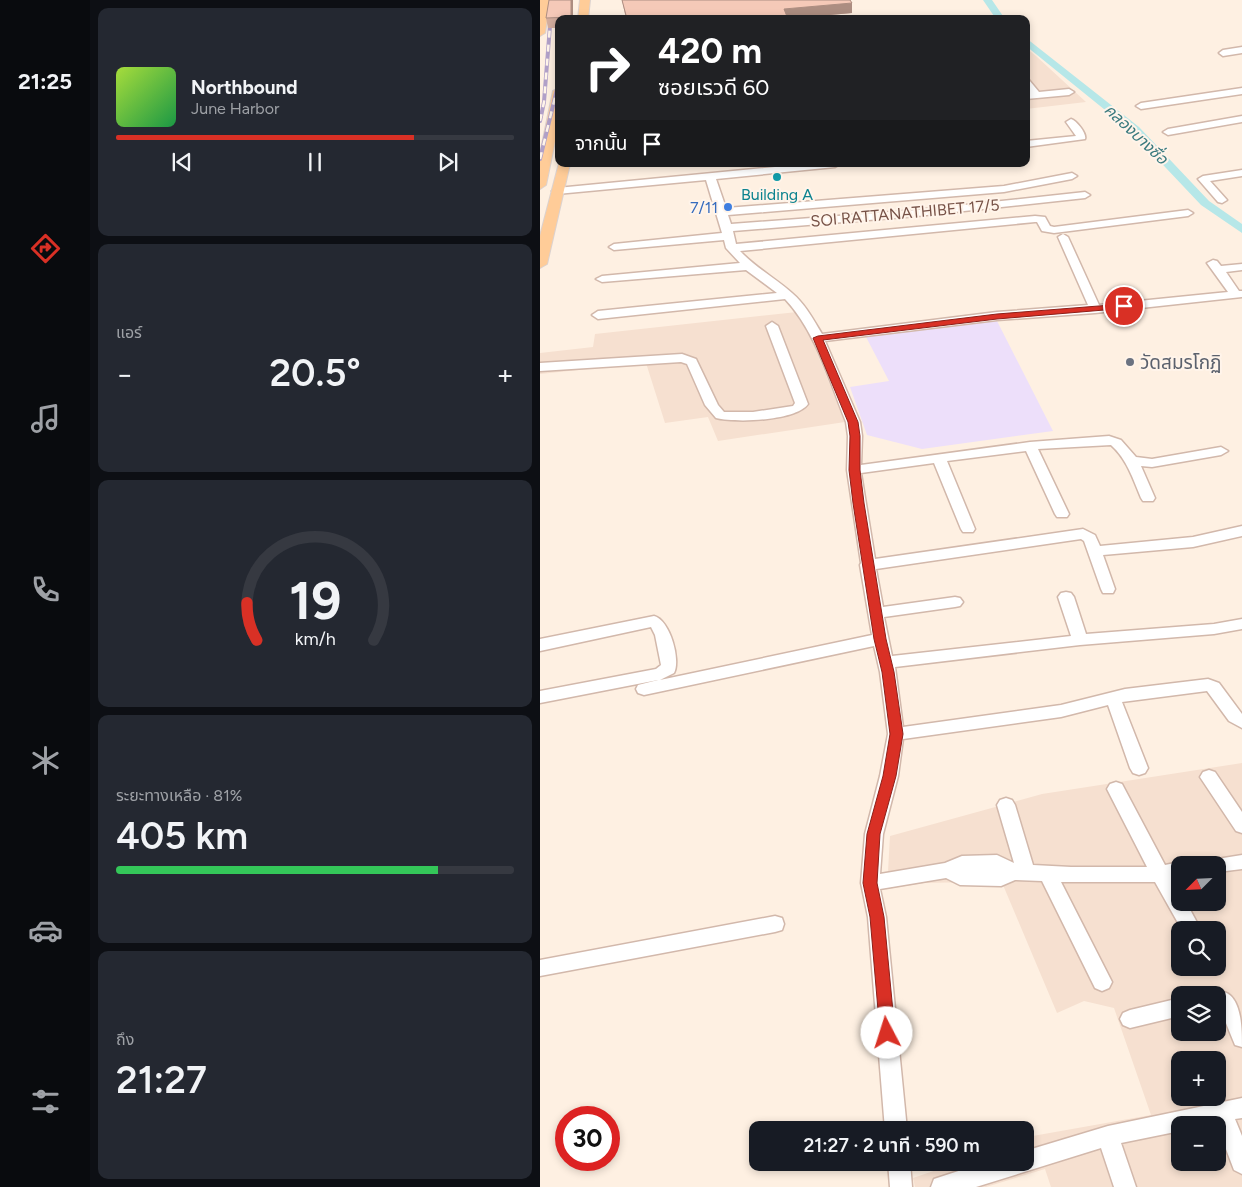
<!DOCTYPE html>
<html lang="th">
<head>
<meta charset="utf-8">
<style>
	:root { --surface:#171b24; --page:#242831; --text:#f1f3f6; --muted:#9ea1a6; --line:#363941; --accent:#d93025 }
	body { margin:0; font-family:Figtree,"Noto Sans Thai",sans-serif; background:var(--page); color:var(--text); height:100vh; display:flex; flex-direction:column; font-size:19px; white-space:nowrap }
	* { box-sizing:border-box; margin:0 }
	p { font-size:16px; color:var(--muted) }
	.icon { flex:none; width:28px; height:28px; fill:none; stroke:currentColor; stroke-width:2; stroke-linecap:round; stroke-linejoin:round }
	.map { position:relative; flex:1; overflow:hidden }
	.panel { display:flex; flex-direction:column; gap:8px; padding:8px; background:#0d0f14; width:450px }
	.panel>* { flex:none }
	.banner { position:absolute; left:15px; top:15px; width:475px; height:152px; border-radius:10px; box-shadow:0 2px 8px #0003; background:#202124; color:#fff; overflow:hidden }
	.needle { width:32px; rotate:246deg }
	.fabs { position:absolute; left:631px; top:856px; display:grid; gap:10px }
	.fabs a { display:grid; place-items:center; width:55px; height:55px; border-radius:10px; background:var(--surface); box-shadow:0 2px 8px #0003; font-size:25px }
	.speed { position:absolute; left:15px; top:1106px; display:flex; gap:10px; font-size:25px; font-weight:700; text-align:center }
	.speed>* { display:grid; place-content:center; width:65px; height:65px; border-radius:50%; background:var(--surface); box-shadow:0 2px 8px #0003; line-height:1 }
	.speed .limit { border:8px solid #d22; background:#fff; color:#111 }
	.pin { position:absolute; display:grid; place-items:center; width:42px; height:42px; color:#fff; margin:-21px; border:2px solid #fff; border-radius:50%; box-shadow:0 1px 5px #0007 }
	.me { position:absolute; width:55px; margin:-28px; rotate:355deg; stroke-linejoin:round; filter:drop-shadow(0 0 4px #0008) }
	.turn { display:flex; align-items:center; gap:18px; height:105px; padding:0 20px; font-size:22px }
	.turn .icon { width:65px; height:65px; stroke-width:2.5 }
	.turn b { display:block; font-size:35px; line-height:42px }
	.then { display:flex; align-items:center; height:48px; padding:0 20px; background:#0003; gap:10px; font-size:19px }
	.big { font-size:38px; font-weight:600; line-height:1.1 }
	.panel .card { flex:1; display:flex; flex-direction:column; justify-content:center; gap:8px; min-width:0; padding:0 18px; border-radius:10px; background:var(--page) }
	.panel .dial { align-items:center; gap:0 }
	.dial svg { height:130px; overflow:visible; fill:none; stroke:var(--line); stroke-width:7; stroke-linecap:round; text-anchor:middle }
	.dial text { fill:var(--text); stroke:none }
	.song { display:flex; align-items:center; gap:15px }
	.cover { width:60px; height:60px; border-radius:8px; background:linear-gradient(135deg,hsl(80 70% 55%),hsl(140 70% 35%)) }
	.played { height:5px; border-radius:2px; background:linear-gradient(90deg,var(--accent) 75%,var(--line) 75%) }
	.keys { display:flex; justify-content:space-around; direction:ltr }
	.heat { display:flex; justify-content:space-between; align-items:center; font-size:28px; direction:ltr }
	.charge { height:8px; border-radius:4px; background:linear-gradient(90deg,#34c759 81%,var(--line) 0) }
	.trip { position:absolute; left:209px; top:1121px; width:285px; height:50px; border-radius:10px; background:var(--surface); box-shadow:0 2px 8px #0003; font-weight:600; line-height:50px; text-align:center }
	main { display:flex; flex:1; min-height:0 }
	.menu { display:flex; flex-direction:column; width:90px; justify-content:space-around; align-items:center; background:#090b0e; color:var(--muted) }
	.menu .icon { width:35px; height:35px }
	.menu .active { color:var(--accent) }
	.menu b { font-size:22px; color:var(--text) }
	.map>svg:first-child { display:block }
	.residential { fill:#f6e0d0; fill-rule:evenodd }
	.education { fill:#eddffa }
	.lines { fill:none; stroke-linecap:round; stroke-linejoin:round }
	.canal { fill:#b6e7e8; fill-rule:evenodd }
	.minor-casing { stroke:#d2b8ab; stroke-width:3 }
	.major-casing { stroke:#dcd2cf; stroke-width:2 }
	.minor { fill:#fff; fill-rule:evenodd }
	.major { fill:#ffcc98; fill-rule:evenodd }
	.rail-casing { stroke:#b1a0c8; stroke-width:4 }
	.rail { stroke:#fff4ea; stroke-width:2.5; stroke-dasharray:7; stroke-linecap:butt }
	.wall { fill:#d3ad9e }
	.shaded-wall { fill:#ac8d81 }
	.building { fill:#f5c9b8; stroke:#ac8d81 }
	.route { fill:#d93025; stroke:#8d1f18 }
	.culture-dot { fill:#0f9aa8; stroke:#fff4ea; stroke-width:2 }
	.shop-dot { fill:#3f7fe0; stroke:#fff4ea; stroke-width:2 }
	.worship-dot { fill:#6b7280; stroke:#fff4ea; stroke-width:2 }
	.labels { text-anchor:middle; dominant-baseline:central; stroke-width:4; stroke-linejoin:round; paint-order:stroke }
	.far-water-label { font-size:16px; font-style:italic; fill:#3a7a7e; stroke:#fff4ea }
	.far-culture-label { font-size:16px; fill:#0d838f; stroke:#fff4ea }
	.far-shop-label { font-size:16px; fill:#366cbe; stroke:#fff4ea; text-anchor:end }
	.far-street-label { font-size:16px; fill:#775247; stroke:#fff4ea }
	.worship-label { font-size:19px; fill:#5b616d; stroke:#fff4ea; text-anchor:start }
</style>
</head>
<body>
<main>
<nav class="menu">
<b>21:25</b>
<svg class="icon active" aria-label="directions" viewBox="0 0 24 24"><path d="M12 3l9 9-9 9-9-9zM9 14v-3h6M13 9l2 2-2 2"/></svg>
<svg class="icon" aria-label="music" viewBox="0 0 24 24"><path d="M9 18V5l10-2v13"/><circle cx="6" cy="18" r="3"/><circle cx="16" cy="16" r="3"/></svg>
<svg class="icon" aria-label="phone" viewBox="0 0 24 24"><path d="M5 4h4l2 5-3 2q2 4 5 5l2-3 5 2v4C11 20 4 13 5 4z"/></svg>
<svg class="icon" aria-label="climate" viewBox="0 0 24 24"><path d="M12 3v18M4 7l16 10M4 17L20 7"/></svg>
<svg class="icon" aria-label="car" viewBox="0 0 24 24"><path d="M5 17H2v-5l4-1 3-4h7l3 4 3 1v5h-3M9 17h6M6 11h13"/><circle cx="7" cy="17" r="2"/><circle cx="17" cy="17" r="2"/></svg>
<svg class="icon" aria-label="filters" viewBox="0 0 24 24"><path d="M4 7h16M4 17h16"/><circle cx="9" cy="7" r="2"/><circle cx="15" cy="17" r="2"/></svg>
</nav>
<section class="panel">
<div class="card">
<div class="song"><i class="cover"></i><div><b>Northbound</b><p>June Harbor</p></div></div>
<div class="played"></div>
<div class="keys"><svg class="icon" aria-label="previous" viewBox="0 0 24 24"><path d="M18 5L8 12l10 7zM5 5v14"/></svg><svg class="icon" aria-label="pause" viewBox="0 0 24 24"><path d="M8 5v14M16 5v14"/></svg><svg class="icon" aria-label="next" viewBox="0 0 24 24"><path d="M6 5l10 7-10 7zM19 5v14"/></svg></div>
</div>
<div class="card"><p>แอร์</p>
<div class="heat"><a>−</a><b class="big">20.5°</b><a>+</a></div>
</div>
<div class="card dial"><svg viewBox="0 0 100 80">
<path d="M14 69A42 42 0 1 1 86 69"/>
<path d="M14 69A42 42 0 0 1 8 46" stroke="#d93025"/>
<text x="50" y="56" font-size="32" font-weight="700">19</text>
<text x="50" y="72" font-size="11">km/h</text>
</svg></div>
<div class="card"><p>ระยะทางเหลือ · 81%</p><b class="big">405 km</b><div class="charge"></div></div>
<div class="card"><p>ถึง</p><b class="big">21:27</b></div>
</section>
<div class="map">
<svg width="702" height="1187" viewBox="0 0 702 1187">
	<rect width="100%" height="100%" fill="#fef0e2"/>
	<path class="residential" d="M486,48L496,56L546,102L486,109Z
		M257,312L271,338L305,422L178,441L168,417L125,423L106,363L0,374V353L53,347L55,334Z
		M702,763V1187H511L505,1169L446,1187H375L373,1178L417,1163L485,1162V1138L487,1137L611,1115L574,1008L544,1001L517,1013L463,885L433,882L384,883L347,889L350,836L502,794ZM640,865H678V902H640ZM640,930H678V968H640ZM640,995H678V1032H640ZM640,1060H678V1098H640ZM640,1125H678V1162H640Z"/>
	<path class="education" d="M457,321L513,431L382,449L327,435L310,387L349,381L326,337Z"/>
	<g class="lines">
		<path class="canal" d="M443,0H452L465,19H456Z
			M486,38L599,127L669,201L702,224V233L661,205L591,131L486,46Z"/>
		<g class="minor-casing">
			<path id="minor" d="M702,47V53L683,56L679,53L683,50Z
				M486,79L489,80L499,92L529,89L534,92L529,95L486,99V93H490L486,88Z
				M702,88V94L601,109L596,106L601,103Z
				M702,116V122L628,135L623,132L628,129Z
				M531,119C537,121 547,134 545,139L486,147V141L536,136L526,122Z
				M266,164H300L295,167L176,179L186,208L464,186L532,173L537,176L532,179L464,192L188,215L191,224L377,210L545,192L550,195L545,198L377,216L193,231L196,244L495,216L505,217L510,226L514,227L648,210L653,213L648,216L514,233L502,231L497,222H495L200,251C216,268 235,278 252,293C265,304 273,319 282,334L457,312L548,305L518,237L523,234L528,237L559,305L688,292L667,263L673,260L677,261L681,266L702,264V270L686,272L699,291H702V297L555,313L457,320L285,341L320,422L322,436L321,465L490,442L569,436L581,440L596,457L612,459L681,447L688,451L681,455L612,467L601,466L615,498L613,501H603L601,498C593,479 587,459 571,445L498,449L529,514L527,517H517L515,514L486,451L407,461L435,529L433,532H423L421,529L394,463L321,473L335,559L543,529L555,535L560,546L653,537L702,526V536L653,547L563,555L575,589L573,593H563L561,589L544,541L541,539L336,569L343,607L415,597L420,598L423,602L420,606L415,607L344,617L352,656L531,636L518,597L521,593L526,592L531,593L534,597L546,634L674,624L702,619V629L674,634L540,645L355,667L363,727L521,705L585,689L668,679L679,683L702,714V728L689,721L667,691L582,702L608,768L605,773L599,775L593,773L590,768L568,705L521,717L363,739L358,776L343,834L340,874L405,863L422,856L457,855L474,863L457,805L460,800L466,798L472,800L475,805L493,865L531,867H607L567,789L570,784L576,782L582,784L625,865L640,862L646,865H640V878L632,879L640,892V902H646L661,930H642L615,882H521L572,982L569,988L562,991L555,988L502,881L475,880L461,886L420,885L406,878L340,889L346,917L367,1130H345L328,917L321,883L325,834L340,776L348,734L340,672L334,646L104,695L98,693L96,689L98,685L118,680L0,703V691L116,669L121,665L115,635L111,627L0,651V639L114,616C130,620 141,660 134,673L120,680L332,635L320,565L321,563L307,470L308,436L306,422C289,380 276,332 245,299L58,319L52,315L58,311L237,293L206,270L62,282L56,279L62,276L200,263L186,248L184,240L74,250L69,247L74,244L182,233L166,180L17,194L12,191L17,188Z
				M702,170V176L670,181L687,200L682,203L678,202L658,179L663,176Z
				M232,322L238,326L268,404C256,421 196,423 176,418L165,405L147,364L141,362L0,371V363L142,354L156,359L178,405L184,412H213L253,406L255,403L226,326Z
				M669,770L675,772L702,812V833L696,831L660,777L663,772Z
				M702,855V869L678,872V865H668L671,860Z
				M235,916L242,918L244,924L242,930L235,932L0,976V960Z
				M678,991C702,991 702,1028 702,1047L695,1045L681,1011L678,1009V995H670Z
				M640,998V1016L590,1028L583,1025L580,1019L583,1013L590,1010Z
				M702,1098V1118L695,1119L702,1136V1174L694,1170L676,1123L640,1125V1131L581,1143L596,1187H574L561,1148L436,1187H391L394,1179L446,1162H485V1151L568,1126Z
				M348,1162H370L372,1187H350Z"/>
		</g>
		<g class="major-casing">
			<path id="major" d="M0,0H10L5,33L0,36Z
				M40,0H50L48,19H38Z
				M19,88V122L6,185L0,189V154L13,91Z
				M19,163L30,164L7,264L0,268V236Z"/>
		</g>
		<use href="#minor" class="minor"/>
		<use href="#major" class="major"/>
		<g class="rail-casing">
			<path id="rail" d="M0,121L4,102L12,0
				M0,159L19,81"/>
		</g>
		<use href="#rail" class="rail"/>
	</g>
	<path class="wall" d="M33,0V19H19V28H8L6,18Z
		M82,0H310L312,3V13L248,19H86Z"/>
	<path class="shaded-wall" d="M31,0H33V19H31Z
		M312,3V13L244,19V9Z"/>
	<path class="building" d="M9,0H31V17L6,18Z
		M82,0H310L312,3L244,9L248,19H87Z"/>
	<path class="route" d="M584,304L589,306L588,308L457,319L283,340L318,422L320,436V470L324,503L346,639L354,672L363,734L356,776L340,834L337,883L344,917L355,1033L353,1038L347,1040L342,1038L340,1033L330,917L323,883L327,834L343,776L350,734L342,672L334,639L313,503L309,470L310,436L308,422L273,338L278,336L457,314Z"/>
	<circle class="culture-dot" cx="237" cy="177" r="5"/>
	<circle class="shop-dot" cx="188" cy="207" r="5"/>
	<circle class="worship-dot" cx="590" cy="362" r="5"/>
	<g class="labels">
		<g class="far-water-label">
			<text transform="translate(596 134) rotate(43)">คลองบางซื่อ</text>
		</g>
		<g class="far-culture-label">
			<text x="237" y="194">Building A</text>
		</g>
		<g class="far-shop-label">
			<text x="178" y="207">7/11</text>
		</g>
		<g class="far-street-label">
			<text transform="translate(365 213) rotate(-5)">SOI RATTANATHIBET 17/5</text>
		</g>
		<g class="worship-label">
			<text x="600" y="362">วัดสมรโกฏิ</text>
		</g>
	</g>
</svg>
<div class="fabs">
<a><svg class="needle" viewBox="-14 -14 28 28"><path d="M0-13l5 13h-10z" fill="#e53935"/><path d="M0 13l5-13h-10z" fill="#9ea1a6"/></svg></a>
<a><svg class="icon" aria-label="search" viewBox="0 0 24 24"><circle cx="10" cy="10" r="6"/><path d="M15 15l6 6"/></svg></a>
<a><svg class="icon" aria-label="layers" viewBox="0 0 24 24"><path d="M12 4l9 5-9 5-9-5zM3 14l9 5 9-5"/></svg></a>
<a>+</a>
<a>−</a>
</div>
<div class="speed"><div class="limit">30</div></div>
<div class="pin" style="left:584px;top:306px;background:#d93025"><svg class="icon" aria-label="arrive" viewBox="0 0 24 24"><path d="M6 21V4h12l-3 4 3 4H6"/></svg></div>
<svg class="me" style="left:347px;top:1033px" viewBox="-20 -20 40 40"><circle r="19" fill="#fff"/><path d="M0-13L10 11 0 6-10 11z" fill="#d93025"/></svg>
<div class="trip">21:27 · 2 นาที · 590 m</div>
<div class="banner">
<div class="turn"><svg class="icon" aria-label="right" viewBox="0 0 24 24"><path d="M7 20v-9h11M14 6l5 5-5 5"/></svg><div><b>420 m</b>ซอยเรวดี 60</div></div>
<div class="then">จากนั้น<svg class="icon" aria-label="arrive" viewBox="0 0 24 24"><path d="M6 21V4h12l-3 4 3 4H6"/></svg></div>
</div>
</div>
</main>
</body>
</html>
